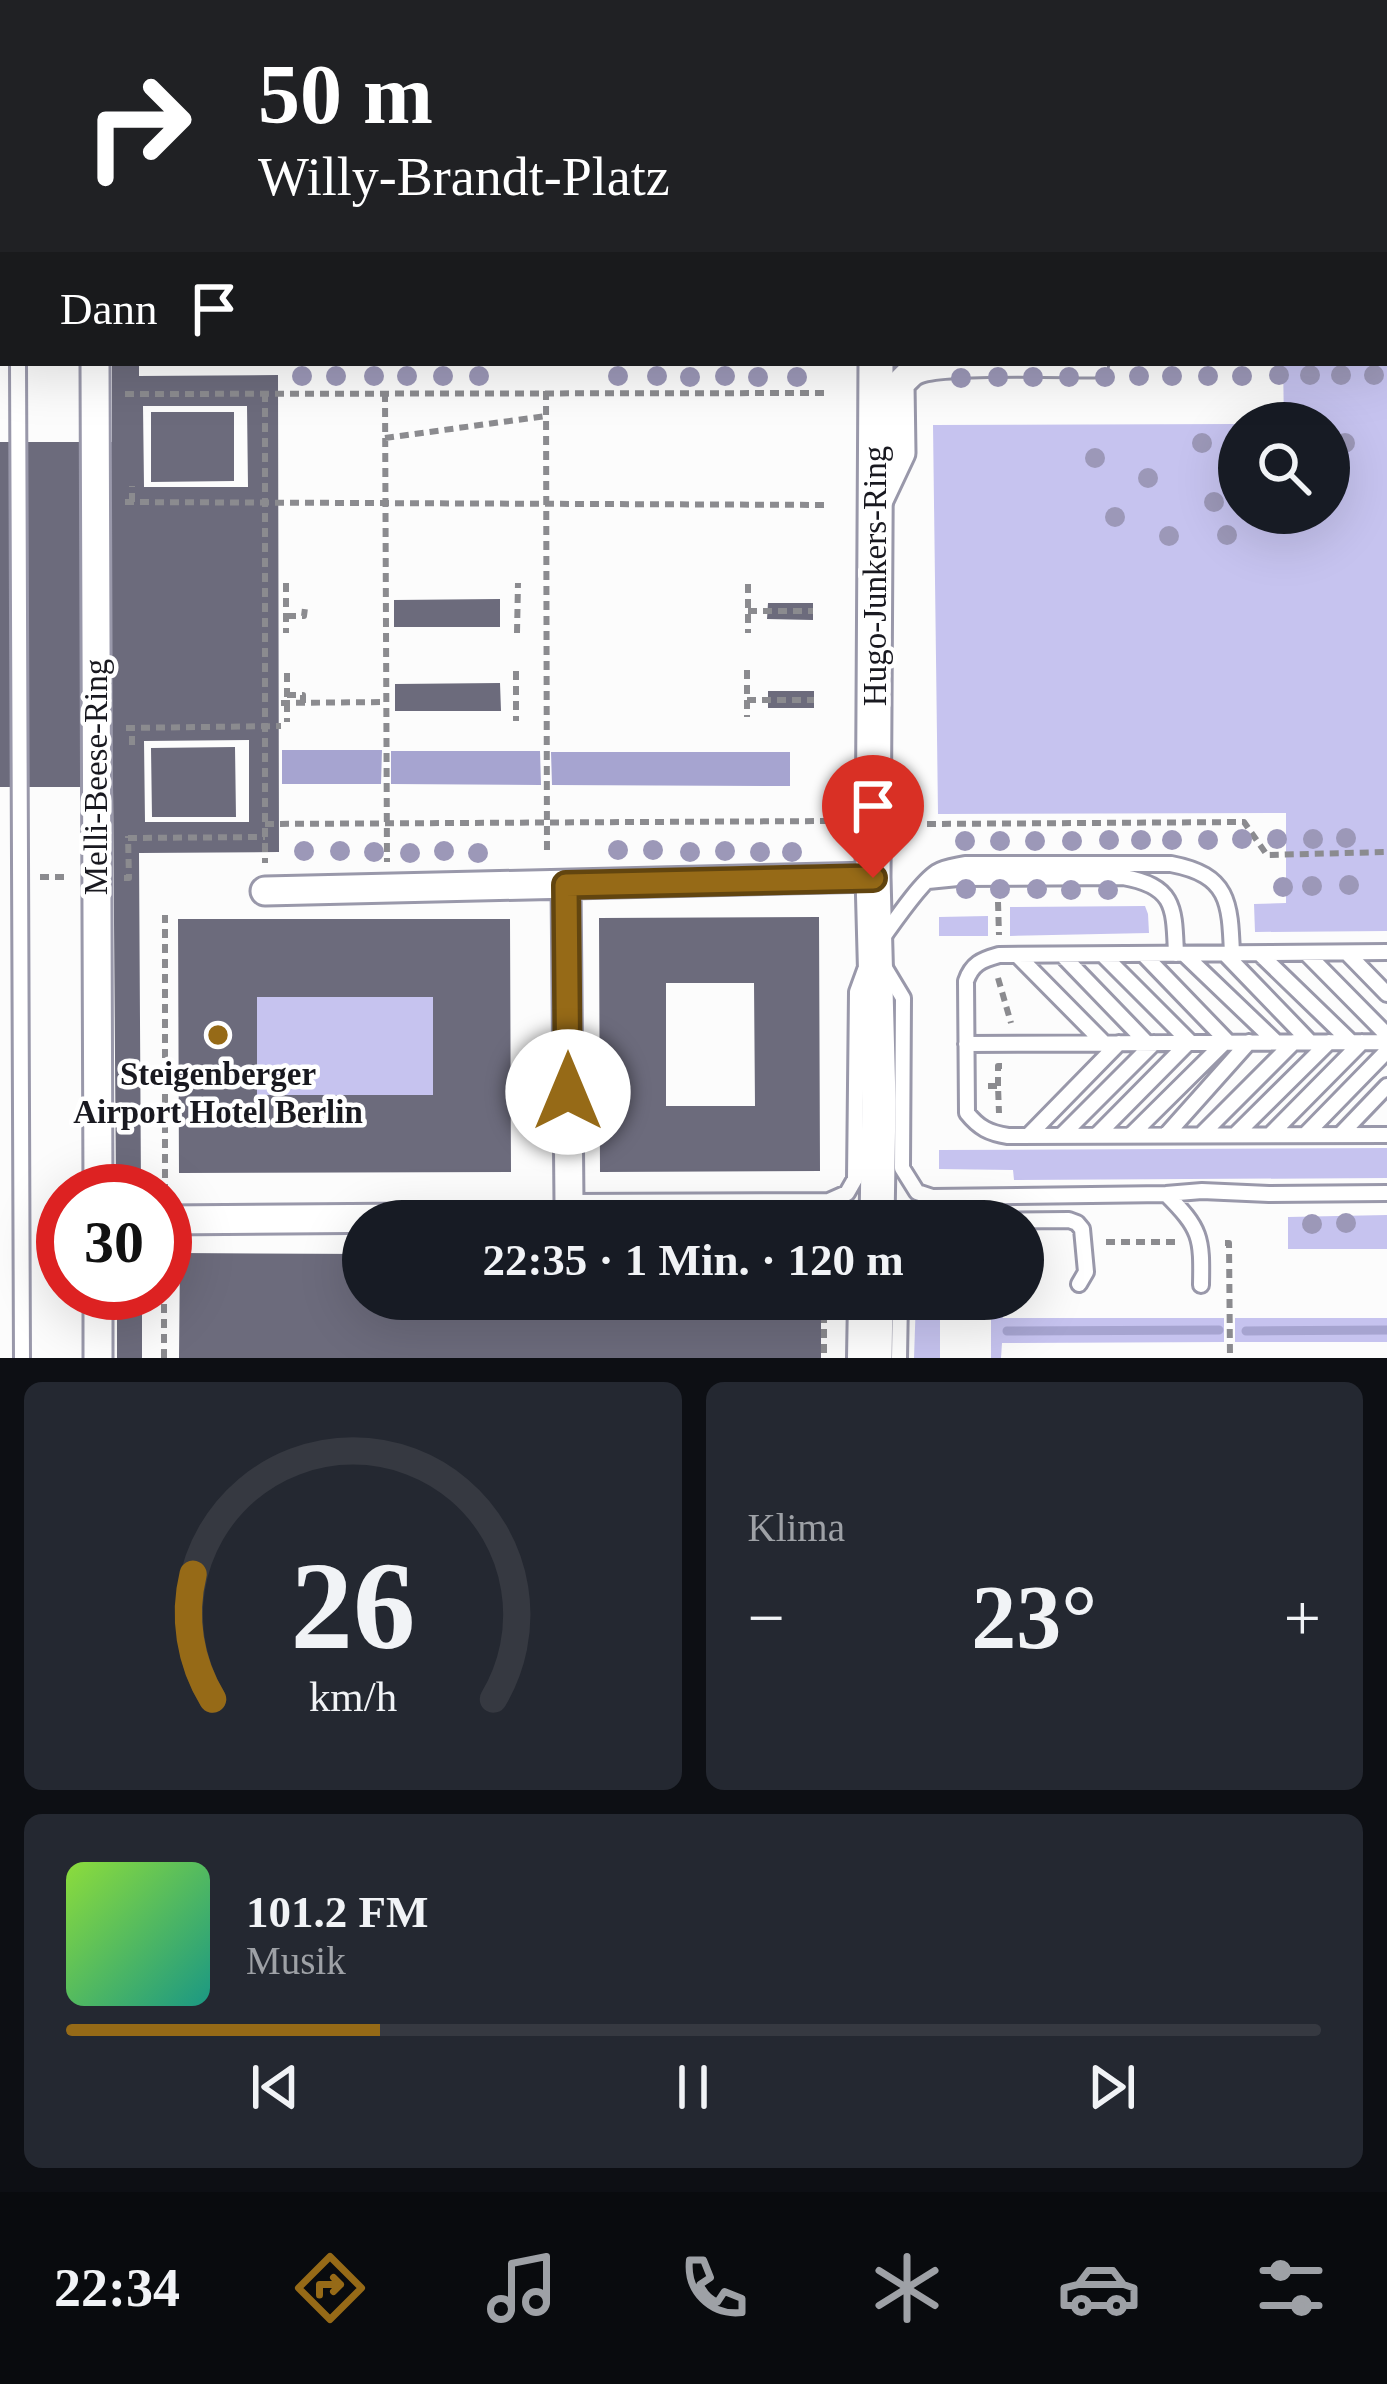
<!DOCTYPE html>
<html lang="de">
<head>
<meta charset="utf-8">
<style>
	:root { --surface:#171b24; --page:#242831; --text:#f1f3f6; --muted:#9ea1a6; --line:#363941; --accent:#966a17 }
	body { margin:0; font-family:"Times New Roman",serif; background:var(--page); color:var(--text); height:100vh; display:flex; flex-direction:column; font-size:45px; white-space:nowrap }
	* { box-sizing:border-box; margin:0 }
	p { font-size:39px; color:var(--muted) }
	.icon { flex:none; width:66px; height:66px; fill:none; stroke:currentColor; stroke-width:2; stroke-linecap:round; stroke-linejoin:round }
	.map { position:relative; height:1358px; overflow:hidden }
	.side { display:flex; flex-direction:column; gap:24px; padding:24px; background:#0d0f14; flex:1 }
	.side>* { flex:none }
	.top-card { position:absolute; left:0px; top:0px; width:1389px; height:366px; box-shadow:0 12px 48px #0002; background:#202124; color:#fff; overflow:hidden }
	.buttons { position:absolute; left:1218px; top:402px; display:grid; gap:24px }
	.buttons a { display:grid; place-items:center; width:132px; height:132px; border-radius:50%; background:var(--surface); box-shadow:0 12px 48px #0002; font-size:60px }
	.speed { position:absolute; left:36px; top:1164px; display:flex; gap:24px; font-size:60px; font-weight:700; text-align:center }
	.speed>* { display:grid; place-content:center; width:156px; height:156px; border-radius:50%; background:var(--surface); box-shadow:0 12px 48px #0002; line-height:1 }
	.speed .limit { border:18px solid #d22; background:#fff; color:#111 }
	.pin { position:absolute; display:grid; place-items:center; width:102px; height:102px; color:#fff; margin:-123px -51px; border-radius:50% 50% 50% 0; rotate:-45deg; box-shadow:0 0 12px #0007 }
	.pin .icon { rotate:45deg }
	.me { position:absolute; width:132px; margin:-66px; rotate:0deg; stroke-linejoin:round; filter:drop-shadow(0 0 9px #0008) }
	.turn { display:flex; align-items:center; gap:42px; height:252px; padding:0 60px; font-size:54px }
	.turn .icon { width:156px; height:156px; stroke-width:2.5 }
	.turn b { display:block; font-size:84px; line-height:102px }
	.then { display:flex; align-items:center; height:114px; padding:0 60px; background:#0003; gap:24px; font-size:45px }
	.big { font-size:90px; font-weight:800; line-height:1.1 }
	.side .card { flex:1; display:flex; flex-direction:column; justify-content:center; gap:18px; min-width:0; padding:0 42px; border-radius:18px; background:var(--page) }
	.side .dial { align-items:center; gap:0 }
	.dial svg { height:312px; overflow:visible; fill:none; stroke:var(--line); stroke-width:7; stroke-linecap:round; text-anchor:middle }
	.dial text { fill:var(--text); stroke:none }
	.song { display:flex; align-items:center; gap:36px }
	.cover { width:144px; height:144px; border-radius:18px; background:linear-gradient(135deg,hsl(90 70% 55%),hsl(170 70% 35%)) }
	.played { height:12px; border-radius:6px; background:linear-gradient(90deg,var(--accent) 25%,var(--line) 25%) }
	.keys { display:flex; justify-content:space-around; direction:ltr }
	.heat { display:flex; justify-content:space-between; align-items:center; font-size:66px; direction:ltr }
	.side .tiles { flex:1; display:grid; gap:24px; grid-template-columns:1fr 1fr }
	.card:last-child { grid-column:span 2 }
	.trip { position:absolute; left:342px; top:1200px; width:702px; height:120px; border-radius:60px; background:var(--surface); box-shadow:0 12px 48px #0002; font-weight:800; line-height:120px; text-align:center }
	.tabs { display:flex; height:192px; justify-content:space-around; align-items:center; background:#090b0e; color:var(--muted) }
	.tabs .icon { width:84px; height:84px }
	.tabs .current { color:var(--accent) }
	.tabs b { font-size:54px; color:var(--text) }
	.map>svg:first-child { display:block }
	.grass { fill:#c6c3ef }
	.water { fill:#a6a4d0 }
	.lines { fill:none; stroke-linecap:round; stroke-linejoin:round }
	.stream { stroke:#a6a4d0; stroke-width:9 }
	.building { fill:#6c6b7c; fill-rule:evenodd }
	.service-casing { stroke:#9998aa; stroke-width:20 }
	.minor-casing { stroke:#9998aa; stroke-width:33 }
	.tertiary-casing { stroke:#9998aa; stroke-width:39 }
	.path { stroke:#8b8b8f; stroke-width:6; stroke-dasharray:9 6; stroke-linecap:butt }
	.service { stroke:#fff; stroke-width:14 }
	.minor { stroke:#fff; stroke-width:27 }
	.tertiary { stroke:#fff; stroke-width:33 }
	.tree { fill:#9c98b8 }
	.route-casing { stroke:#62450f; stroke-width:30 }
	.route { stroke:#966a17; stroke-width:21 }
	.poi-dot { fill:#966a17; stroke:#fff; stroke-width:4.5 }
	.labels { text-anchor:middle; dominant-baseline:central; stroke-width:9; stroke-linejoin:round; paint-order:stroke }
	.street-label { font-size:33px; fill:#191920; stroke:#fff }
	.poi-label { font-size:33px; font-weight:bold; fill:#191920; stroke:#fff }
</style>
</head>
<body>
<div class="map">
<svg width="1387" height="1358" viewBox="0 0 1387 1358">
	<rect width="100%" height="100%" fill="#fcfcfc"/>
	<path class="grass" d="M1387,313V931L1255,932L1254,904L1286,903V813L938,814L933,425L1239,424V513H1329V423H1284L1283,363H1386Z
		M1145,906L1148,914L1149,933L1010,936V907Z
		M988,916V936H939V917Z
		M257,997H433V1095H257Z
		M1387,1148V1178L1014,1180L1013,1170L939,1169V1150Z
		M1387,1215V1249H1288V1217Z
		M916,1299H940V1358H914Z
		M991,1299H1002L1003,1318H1224V1342L1002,1343L1001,1358H991Z
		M1235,1318H1387V1342H1235Z"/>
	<path class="water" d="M282,750H382L381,784H282Z
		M391,751H540L541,785L391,784Z
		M551,752H790V786L552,785Z"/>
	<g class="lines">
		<path class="stream" d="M1007,1331L1219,1330
			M1246,1331L1387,1330"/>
	</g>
	<path class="building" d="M112,363H139V376L278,375L279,852L139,853L141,1191H116L113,787H0V442H112ZM143,406H247L248,487H144ZM249,740V822H145L144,741Z
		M151,412H234V481L151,482Z
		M500,599V627H394V600Z
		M768,603H813V620L767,619Z
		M500,683L501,711H395V684Z
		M768,691H814V708H768Z
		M235,747L236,817H152L151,748Z
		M819,917L820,1171L600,1172L599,918ZM666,983H754L755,1106H666Z
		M178,919H510L511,1172L179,1173ZM257,997H433V1095H257Z
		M180,1253L363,1254V1299H821V1358H179Z
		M117,1293H142V1358H117Z"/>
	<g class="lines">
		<g class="service-casing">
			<path id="service" d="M17,0V3
				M535,0L538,3
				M720,0L724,3
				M982,0H1064
				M1318,0L1327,3
				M1277,3L1278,0
				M1386,14H1387
				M18,363L22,1358
				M928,881L958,878L1123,877C1176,886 1174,909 1176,954
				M881,940C894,922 920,883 937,872C944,867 956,866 965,864H1171C1229,875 1230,902 1232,954
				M1387,952L999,955C981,960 972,964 966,981L967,1113C979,1128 989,1133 1008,1136L1387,1135
				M1306,953L1387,1035
				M1347,953L1387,994
				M1184,954L1276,1042
				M1225,954L1310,1042
				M1260,954L1351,1042
				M1017,955L1104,1043
				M1062,955L1147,1043
				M1103,955L1191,1043
				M1144,955L1228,1042
				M885,968L903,998L902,1168L917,1192L932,1197L1166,1194L1202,1191L1269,1194L1387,1193
				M966,1044L1387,1042
				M1166,1135L1249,1042
				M1201,1135L1294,1042
				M1235,1135L1329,1042
				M1270,1135L1362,1042
				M1305,1135L1387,1051
				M1340,1135L1387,1086
				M1028,1136L1119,1043
				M1061,1136L1154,1043
				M1096,1136L1188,1043
				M1130,1136L1224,1043
				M1166,1194C1201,1229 1202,1237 1201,1285
				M565,1206L569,1202L829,1201L847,1193L855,1179L857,992L865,970
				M983,1221L1069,1220L1077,1223L1082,1229L1086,1272L1079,1284
				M855,1358L856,1299
				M899,1358L900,1299"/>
		</g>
		<g class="minor-casing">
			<path id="minor" d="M95,3V0
				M835,3L839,0
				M1386,86H1387
				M1386,178H1387
				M1386,269H1387
				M95,363L98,1191
				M877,504L901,453L900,384C903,381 910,373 914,371C936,358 1061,363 1094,363
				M566,885L569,1202
				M265,891L873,877
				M165,1220L552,1217
				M98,1293V1358"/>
		</g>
		<g class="tertiary-casing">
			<path id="tertiary" d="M877,0V3
				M876,363L873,877L879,1101L877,1221
				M875,1358L876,1299"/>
		</g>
		<path class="path" d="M155,0V3
			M0,152H3
			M546,391L547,856
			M265,393V863
			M385,393L387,862
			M125,394L830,393
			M385,438L546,416V414
			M125,502L830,505
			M132,502V486
			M286,583V633
			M748,584V633
			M748,611H813
			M287,616H304L305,608
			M517,633L518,583
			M747,670V717
			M516,671V721
			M287,673V722
			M287,695H303V703
			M747,700H814
			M281,703L385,702
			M126,728L281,726
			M132,745V728
			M265,824L831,821
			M927,824L1244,822L1267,855L1387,852
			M128,838L265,837
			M40,877H68
			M124,878H129L128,836
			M998,902L999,935
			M998,978L1011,1023
			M988,1086H998L999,1113
			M998,1086V1066H1004
			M165,1193V915
			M1106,1242H1178
			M1225,1243H1229L1230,1358
			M824,1299V1358
			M164,1358V1293"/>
		<use href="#service" class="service"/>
		<use href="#minor" class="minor"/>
		<use href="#tertiary" class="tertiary"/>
	</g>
	<g class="tree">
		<circle cx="1279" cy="375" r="10"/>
		<circle cx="1310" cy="375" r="10"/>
		<circle cx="1341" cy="375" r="10"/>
		<circle cx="1374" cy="375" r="10"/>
		<circle cx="302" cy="376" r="10"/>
		<circle cx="336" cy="376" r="10"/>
		<circle cx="374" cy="376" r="10"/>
		<circle cx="407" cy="376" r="10"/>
		<circle cx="443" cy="376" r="10"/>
		<circle cx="479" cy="376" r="10"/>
		<circle cx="618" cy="376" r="10"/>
		<circle cx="657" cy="376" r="10"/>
		<circle cx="725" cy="376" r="10"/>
		<circle cx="1139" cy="376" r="10"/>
		<circle cx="1172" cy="376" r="10"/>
		<circle cx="1208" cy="376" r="10"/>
		<circle cx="1242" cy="376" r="10"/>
		<circle cx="690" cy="377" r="10"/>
		<circle cx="758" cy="377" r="10"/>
		<circle cx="797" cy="377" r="10"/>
		<circle cx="998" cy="377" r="10"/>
		<circle cx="1033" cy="377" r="10"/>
		<circle cx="1069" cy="377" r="10"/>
		<circle cx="1105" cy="377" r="10"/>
		<circle cx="961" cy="378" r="10"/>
		<circle cx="1202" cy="443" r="10"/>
		<circle cx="1345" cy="443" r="10"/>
		<circle cx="1095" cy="458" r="10"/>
		<circle cx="1148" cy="478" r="10"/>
		<circle cx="1214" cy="502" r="10"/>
		<circle cx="1115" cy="517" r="10"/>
		<circle cx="1227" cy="535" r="10"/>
		<circle cx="1169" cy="536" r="10"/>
		<circle cx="1346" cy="838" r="10"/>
		<circle cx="1242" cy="839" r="10"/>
		<circle cx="1277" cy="839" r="10"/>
		<circle cx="1313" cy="839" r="10"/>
		<circle cx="1109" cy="840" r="10"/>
		<circle cx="1141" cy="840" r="10"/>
		<circle cx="1172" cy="840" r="10"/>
		<circle cx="1208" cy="840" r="10"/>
		<circle cx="965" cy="841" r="10"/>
		<circle cx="1000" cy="841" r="10"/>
		<circle cx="1035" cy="841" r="10"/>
		<circle cx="1072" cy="841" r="10"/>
		<circle cx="618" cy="850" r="10"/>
		<circle cx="653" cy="850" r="10"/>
		<circle cx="304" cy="851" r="10"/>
		<circle cx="340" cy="851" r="10"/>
		<circle cx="444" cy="851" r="10"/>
		<circle cx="725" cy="851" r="10"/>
		<circle cx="374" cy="852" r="10"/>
		<circle cx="690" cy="852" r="10"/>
		<circle cx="760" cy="852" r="10"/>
		<circle cx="792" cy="852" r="10"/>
		<circle cx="410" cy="853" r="10"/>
		<circle cx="478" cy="853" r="10"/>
		<circle cx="1349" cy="885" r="10"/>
		<circle cx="1312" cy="886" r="10"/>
		<circle cx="1283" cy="887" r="10"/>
		<circle cx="966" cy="889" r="10"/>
		<circle cx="1000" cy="889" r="10"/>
		<circle cx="1037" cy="889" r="10"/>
		<circle cx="1071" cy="890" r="10"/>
		<circle cx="1108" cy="890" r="10"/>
		<circle cx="1346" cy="1223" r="10"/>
		<circle cx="1312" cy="1224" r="10"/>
	</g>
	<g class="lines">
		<g class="route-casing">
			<path id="route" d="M568,1092L566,885L873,878"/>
		</g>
		<use href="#route" class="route"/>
	</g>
	<circle class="poi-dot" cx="218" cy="1035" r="12"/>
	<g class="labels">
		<g class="street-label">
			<text transform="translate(875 576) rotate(-90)">Hugo-Junkers-Ring</text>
			<text transform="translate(96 777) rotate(-90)">Melli-Beese-Ring</text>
		</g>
		<g class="poi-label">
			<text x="218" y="1074">Steigenberger<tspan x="218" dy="38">Airport Hotel Berlin</tspan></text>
		</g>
	</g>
</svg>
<div class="buttons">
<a><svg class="icon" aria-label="search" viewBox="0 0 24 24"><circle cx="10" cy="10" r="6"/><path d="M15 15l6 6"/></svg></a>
</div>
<div class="speed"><div class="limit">30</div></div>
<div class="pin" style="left:873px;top:878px;background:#d93025"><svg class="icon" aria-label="arrive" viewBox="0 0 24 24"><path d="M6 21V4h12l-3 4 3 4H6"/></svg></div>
<svg class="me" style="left:568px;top:1092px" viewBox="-20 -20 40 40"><circle r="19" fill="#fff"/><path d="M0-13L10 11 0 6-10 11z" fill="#966a17"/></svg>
<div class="trip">22:35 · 1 Min. · 120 m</div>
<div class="top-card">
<div class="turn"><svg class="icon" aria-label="right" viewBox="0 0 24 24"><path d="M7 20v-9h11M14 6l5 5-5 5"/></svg><div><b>50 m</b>Willy-Brandt-Platz</div></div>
<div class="then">Dann<svg class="icon" aria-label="arrive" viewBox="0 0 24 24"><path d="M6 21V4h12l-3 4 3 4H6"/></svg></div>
</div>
</div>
<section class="side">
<div class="tiles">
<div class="card dial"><svg viewBox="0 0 100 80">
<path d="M14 69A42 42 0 1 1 86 69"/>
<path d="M14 69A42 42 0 0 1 9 37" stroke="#966a17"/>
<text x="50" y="56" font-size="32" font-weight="700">26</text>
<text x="50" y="72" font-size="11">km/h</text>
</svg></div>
<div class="card"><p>Klima</p>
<div class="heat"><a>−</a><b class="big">23°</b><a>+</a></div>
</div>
<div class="card">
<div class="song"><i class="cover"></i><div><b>101.2 FM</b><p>Musik</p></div></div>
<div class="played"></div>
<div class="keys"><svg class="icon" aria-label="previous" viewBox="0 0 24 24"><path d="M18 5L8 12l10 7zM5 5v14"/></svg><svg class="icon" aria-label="pause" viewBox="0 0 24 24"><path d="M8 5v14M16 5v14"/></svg><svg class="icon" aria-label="next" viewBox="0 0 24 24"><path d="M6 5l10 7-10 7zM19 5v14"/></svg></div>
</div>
</div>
</section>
<nav class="tabs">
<b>22:34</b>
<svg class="icon current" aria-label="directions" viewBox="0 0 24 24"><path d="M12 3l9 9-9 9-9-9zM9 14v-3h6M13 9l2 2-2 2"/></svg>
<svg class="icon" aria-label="music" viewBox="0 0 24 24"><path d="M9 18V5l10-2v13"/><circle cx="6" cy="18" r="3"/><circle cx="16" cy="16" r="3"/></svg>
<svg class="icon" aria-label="phone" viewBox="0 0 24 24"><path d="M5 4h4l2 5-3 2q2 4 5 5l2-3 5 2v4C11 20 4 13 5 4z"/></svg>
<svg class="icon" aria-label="climate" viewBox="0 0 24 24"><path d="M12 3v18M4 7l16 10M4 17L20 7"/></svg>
<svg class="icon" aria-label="car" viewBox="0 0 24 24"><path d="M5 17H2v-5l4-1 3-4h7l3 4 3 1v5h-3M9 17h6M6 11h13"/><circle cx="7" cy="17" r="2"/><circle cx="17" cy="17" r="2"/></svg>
<svg class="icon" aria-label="filters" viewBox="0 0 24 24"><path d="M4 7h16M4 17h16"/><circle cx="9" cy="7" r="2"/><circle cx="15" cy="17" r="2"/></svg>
</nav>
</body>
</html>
